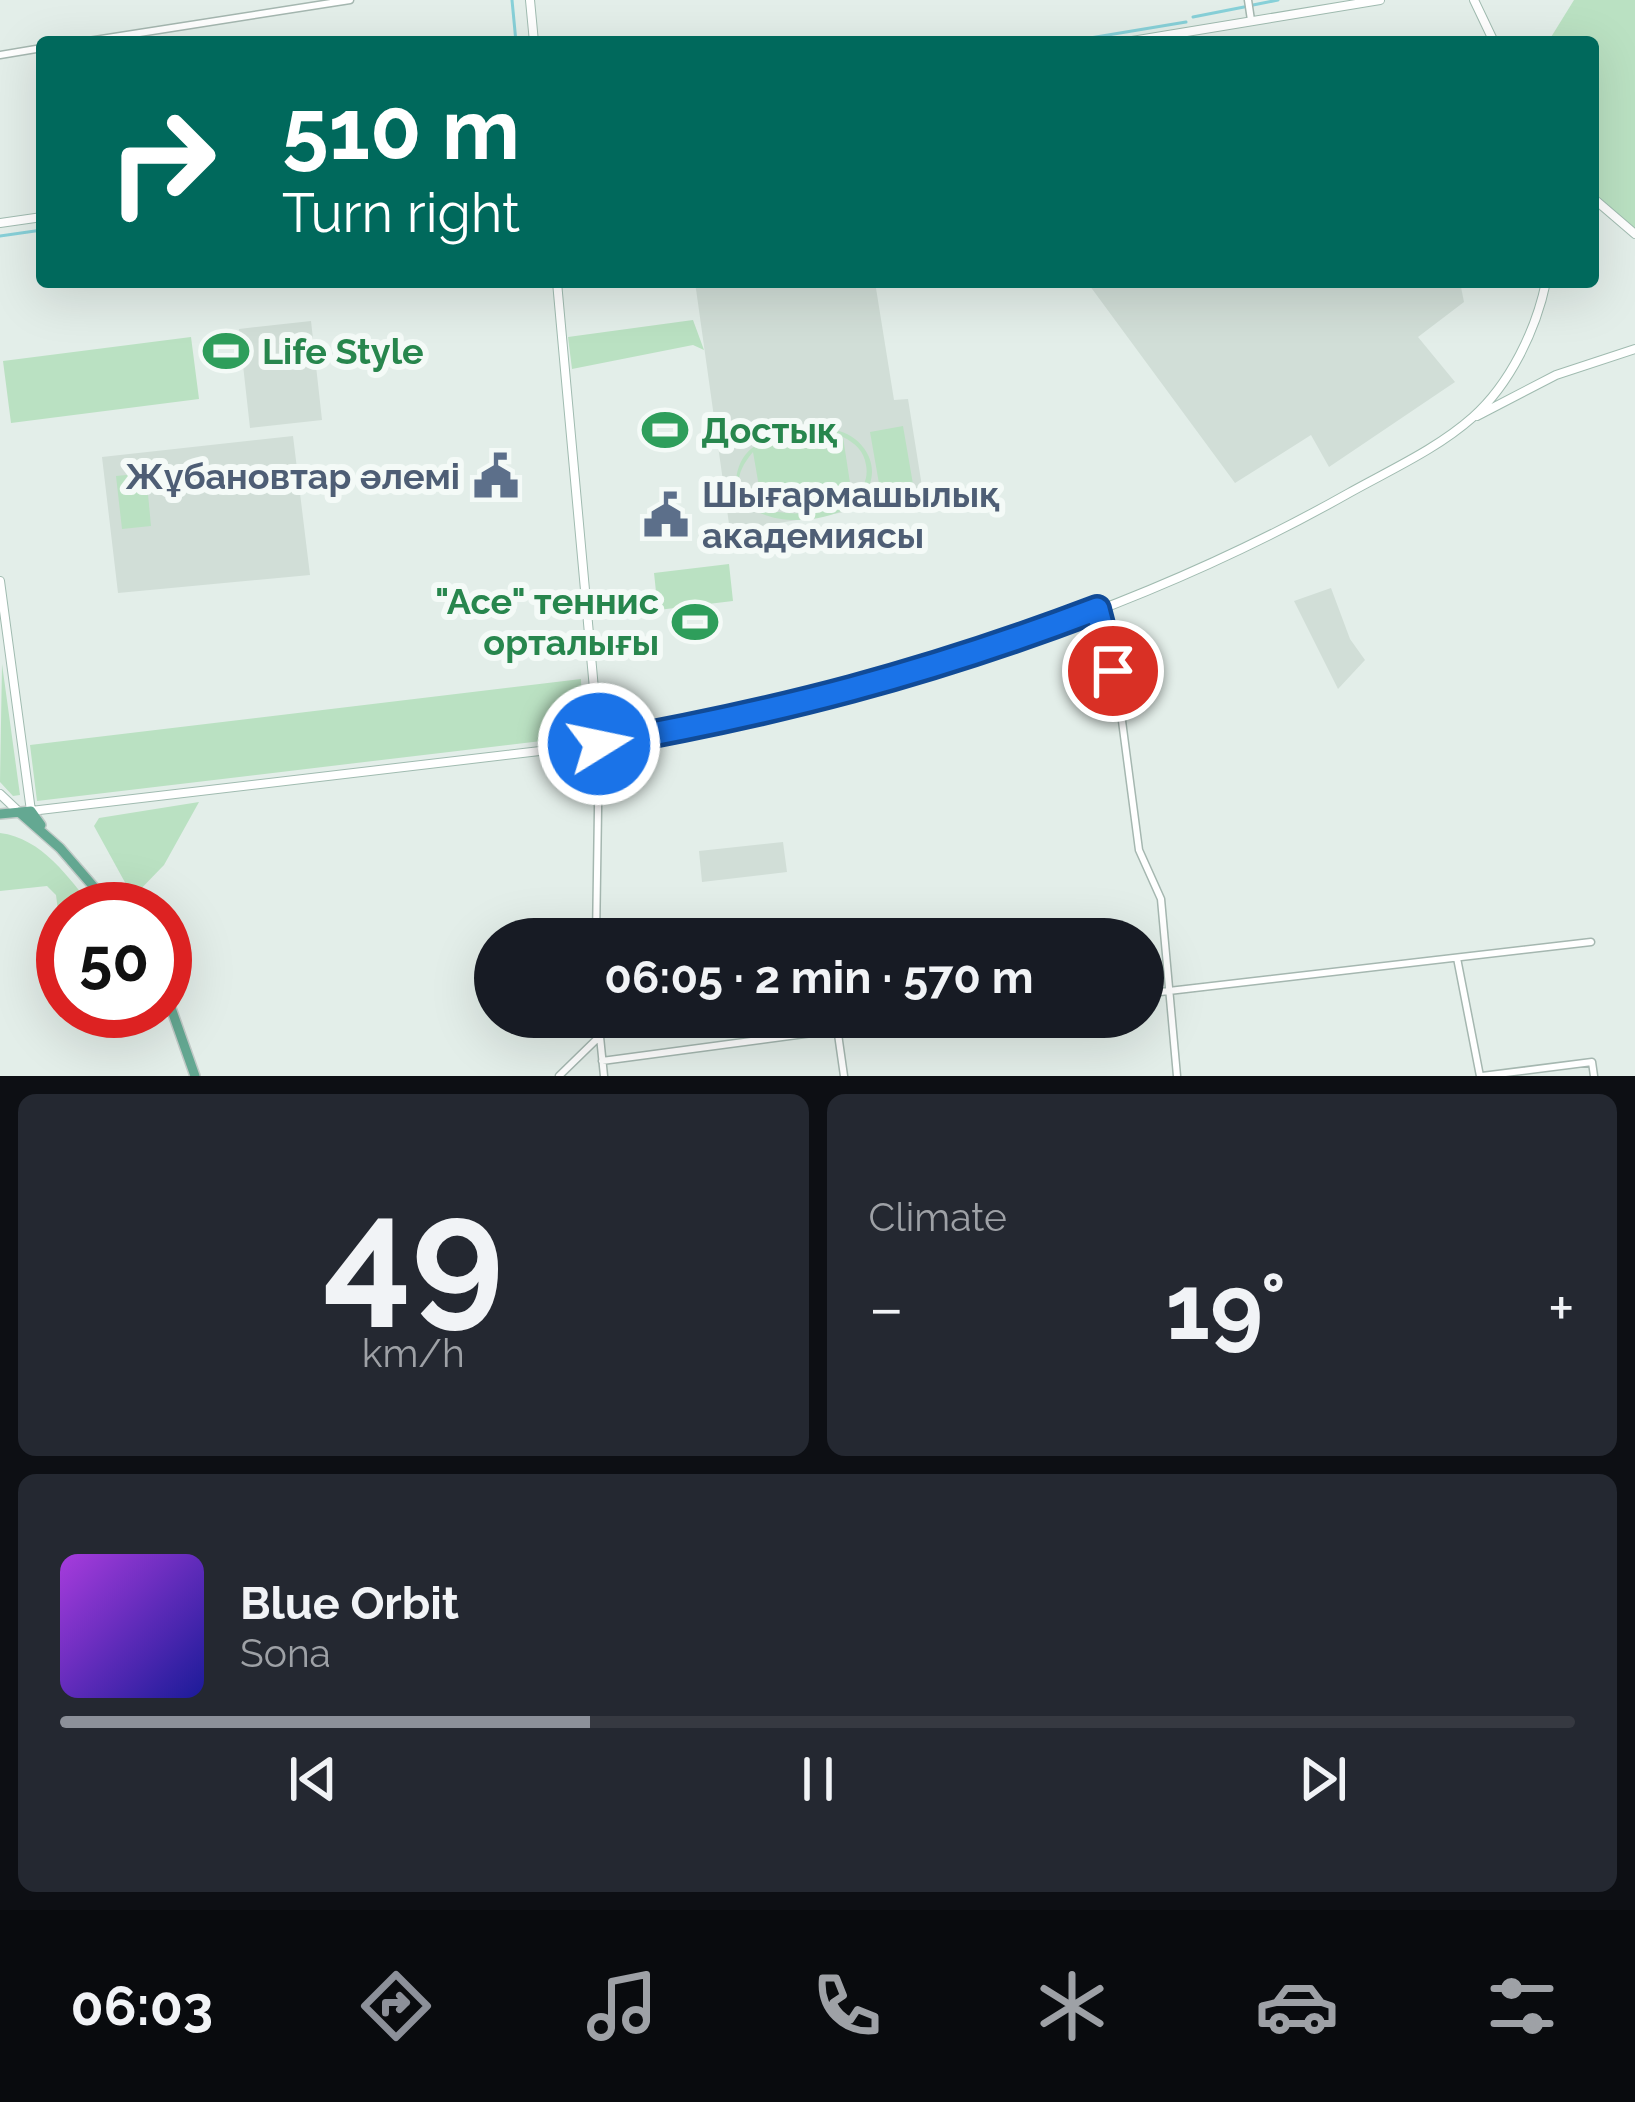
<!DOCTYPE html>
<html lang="en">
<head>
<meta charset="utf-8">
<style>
	:root { --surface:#171b24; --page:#242831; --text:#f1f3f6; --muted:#9ea1a6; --line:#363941; --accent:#8c9099 }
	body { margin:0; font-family:Raleway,sans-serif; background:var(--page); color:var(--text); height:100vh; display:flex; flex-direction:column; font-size:45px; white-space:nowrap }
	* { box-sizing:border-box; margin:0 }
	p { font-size:39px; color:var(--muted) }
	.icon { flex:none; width:66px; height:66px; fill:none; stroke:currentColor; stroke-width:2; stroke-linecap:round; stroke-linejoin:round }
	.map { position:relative; height:1076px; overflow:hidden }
	.panel { display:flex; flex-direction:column; gap:18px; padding:18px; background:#0d0f14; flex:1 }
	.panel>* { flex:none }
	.hud { position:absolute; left:36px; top:36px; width:1563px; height:252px; border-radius:12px; box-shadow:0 12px 48px #0002; background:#00695c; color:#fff; overflow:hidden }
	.speed { position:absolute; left:36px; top:882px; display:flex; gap:24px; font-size:60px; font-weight:700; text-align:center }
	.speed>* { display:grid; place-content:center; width:156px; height:156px; border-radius:50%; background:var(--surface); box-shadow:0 12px 48px #0002; line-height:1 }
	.speed .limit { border:18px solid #d22; background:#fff; color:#111 }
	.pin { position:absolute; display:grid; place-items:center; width:102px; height:102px; color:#fff; margin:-51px; border:6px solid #fff; border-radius:50%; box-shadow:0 3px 12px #0007 }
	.me { position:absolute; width:132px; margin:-66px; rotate:80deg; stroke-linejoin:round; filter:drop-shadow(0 0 9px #0008) }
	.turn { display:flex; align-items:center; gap:42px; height:252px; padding:0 48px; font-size:54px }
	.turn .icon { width:156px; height:156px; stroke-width:2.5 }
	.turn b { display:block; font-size:84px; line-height:102px }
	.big { font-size:90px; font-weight:700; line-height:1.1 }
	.panel .tile { flex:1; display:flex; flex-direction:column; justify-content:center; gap:18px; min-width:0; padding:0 42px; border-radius:18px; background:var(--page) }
	.panel .dial { align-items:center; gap:0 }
	.dial b { font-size:156px; line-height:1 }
	.song { display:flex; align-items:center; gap:36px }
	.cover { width:144px; height:144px; border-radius:18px; background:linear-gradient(135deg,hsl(280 70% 55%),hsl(240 70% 35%)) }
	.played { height:12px; border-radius:6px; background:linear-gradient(90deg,var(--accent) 35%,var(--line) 35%) }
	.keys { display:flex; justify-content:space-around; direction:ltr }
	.heat { display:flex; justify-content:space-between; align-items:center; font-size:66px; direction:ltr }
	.panel .tiles { flex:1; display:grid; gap:18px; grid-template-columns:1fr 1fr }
	.tile:last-child { grid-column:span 2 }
	.trip { position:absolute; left:474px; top:918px; width:690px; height:120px; border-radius:60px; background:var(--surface); box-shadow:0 12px 48px #0002; font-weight:700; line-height:120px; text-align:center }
	.tabs { display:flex; height:192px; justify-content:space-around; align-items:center; background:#090b0e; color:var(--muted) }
	.tabs .icon { width:84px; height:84px }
	.tabs .active { color:var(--accent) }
	.tabs b { font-size:54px; color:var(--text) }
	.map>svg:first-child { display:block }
	.built { fill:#d1ded7 }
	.green { fill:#bae1c2; fill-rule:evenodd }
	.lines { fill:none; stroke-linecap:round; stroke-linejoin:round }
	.stream { stroke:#87d0d8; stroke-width:3 }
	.street-casing { stroke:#a5b7b0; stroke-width:9 }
	.secondary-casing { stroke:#a0bbb0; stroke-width:10 }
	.primary-casing { stroke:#c1cac7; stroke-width:12 }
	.street { stroke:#fff; stroke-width:6 }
	.secondary { stroke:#fff; stroke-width:8 }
	.primary { stroke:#64a892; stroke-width:9 }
	.route-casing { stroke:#114b97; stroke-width:30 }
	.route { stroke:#1a73e8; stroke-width:21 }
	.labels { text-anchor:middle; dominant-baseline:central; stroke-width:12; stroke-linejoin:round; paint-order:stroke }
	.leisure-label { font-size:36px; font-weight:bold; fill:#27864d; stroke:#f4faf7; text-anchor:start }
	.service-label { font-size:36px; font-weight:bold; fill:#4e5e75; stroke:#f4faf7; text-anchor:end }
</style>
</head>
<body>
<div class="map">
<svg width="1635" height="1076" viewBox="0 0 1635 1076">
	<rect width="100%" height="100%" fill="#e3eee9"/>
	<path class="built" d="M695,282H875L894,400L908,399L924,499L730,531Z
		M1087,282H1460L1464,302L1418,337L1455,382L1329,467L1311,435L1235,483Z
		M311,321L322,420L250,428L239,329Z
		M293,436L310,575L118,593L102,457Z
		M1331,588L1350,639L1365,660L1338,689L1294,601Z
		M783,842L787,872L702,882L699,851Z"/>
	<path class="green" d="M1574,0H1635V234L1593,198V42H1548Z
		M693,320L704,350L693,345L572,369L568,337Z
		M191,337L199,399L11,423L3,361Z
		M903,426L914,490L881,495L870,432Z
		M824,429C861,428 889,469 860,499C836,525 744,535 736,481C740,434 787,435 824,429ZM843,437C855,443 864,451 866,465C879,533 686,530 753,452L763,510L852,496Z
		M146,473L151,526L122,529L116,476Z
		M729,564L733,601L658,610L654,573Z
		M2,664L20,795L13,796L0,782Z
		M581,679L583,736L37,801L30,745Z
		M199,802L164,865L133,897L94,826L99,818Z
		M0,833C42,838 69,878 94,909H63L60,926L56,895L47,886L0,891Z"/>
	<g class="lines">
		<path class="stream" d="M512,0L516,42
			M1253,5L1278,0
			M1193,17L1244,7
			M1090,38L1186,22
			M1066,42L1079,40
			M0,236L42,230"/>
		<g class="street-casing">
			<path id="street" d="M1248,0L1251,20
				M82,42L350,0
				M0,55L42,48
				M1097,609L1119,698L1139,850L1161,899L1177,1076
				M596,939L599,745
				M1457,958L1480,1076
				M1143,994L1591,942
				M598,1017L604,1076
				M837,1027L844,1076
				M602,1061L932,1017
				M559,1076L600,1036
				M1482,1076L1592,1062L1594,1076"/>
		</g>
		<g class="secondary-casing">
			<path id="secondary" d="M530,0L534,42
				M1474,0L1494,42
				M1126,42L1380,0
				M1593,198L1635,234
				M0,223L42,217
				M557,282L599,744
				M1477,416L1556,375L1635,349
				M0,581L31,811L599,744C860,698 1117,624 1349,493C1390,470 1437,449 1473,417C1510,384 1536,330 1546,282
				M0,794L19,812"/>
		</g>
		<g class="primary-casing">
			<path id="primary" d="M19,812L60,848L113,909
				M0,814L31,811L41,825
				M165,991L195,1076"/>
		</g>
		<use href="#street" class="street"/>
		<use href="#secondary" class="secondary"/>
		<use href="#primary" class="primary"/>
	</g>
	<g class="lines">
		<g class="route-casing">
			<path id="route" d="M599,744C779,712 926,674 1097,609L1113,671"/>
		</g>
		<use href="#route" class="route"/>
	</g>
	<defs>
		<g id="stadium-bare" transform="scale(3.6)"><path d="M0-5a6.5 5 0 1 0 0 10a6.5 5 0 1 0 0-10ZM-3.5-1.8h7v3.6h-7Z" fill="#2e9e5b" stroke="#f4faf7" stroke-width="2.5" paint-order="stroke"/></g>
		<g id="civic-bare" transform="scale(3.6)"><path d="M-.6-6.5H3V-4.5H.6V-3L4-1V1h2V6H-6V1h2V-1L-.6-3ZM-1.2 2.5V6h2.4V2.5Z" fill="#5c6f8a" stroke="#f4faf7" stroke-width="2.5" paint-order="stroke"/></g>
	</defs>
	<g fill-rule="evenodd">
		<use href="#stadium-bare" x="226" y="351"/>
		<use href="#stadium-bare" x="665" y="430"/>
		<use href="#civic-bare" x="496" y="476"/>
		<use href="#civic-bare" x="666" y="515"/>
		<use href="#stadium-bare" x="695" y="622"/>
	</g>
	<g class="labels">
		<g class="leisure-label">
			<text x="262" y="351">Life Style</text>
			<text x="701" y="430">Достық</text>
			<text x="659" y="601" text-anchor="end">"Ace" теннис<tspan x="659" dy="41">орталығы</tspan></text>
		</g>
		<g class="service-label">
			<text x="460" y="476">Жұбановтар әлемі</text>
			<text x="702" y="494" text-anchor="start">Шығармашылық<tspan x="702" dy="41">академиясы</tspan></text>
		</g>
	</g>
</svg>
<div class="speed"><div class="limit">50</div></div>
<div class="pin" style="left:1113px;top:671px;background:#d93025"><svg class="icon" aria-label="arrive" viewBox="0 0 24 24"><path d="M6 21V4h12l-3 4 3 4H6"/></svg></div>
<svg class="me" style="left:599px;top:744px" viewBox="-20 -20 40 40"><circle r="17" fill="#1a73e8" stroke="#fff" stroke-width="3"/><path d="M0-11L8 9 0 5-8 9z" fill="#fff"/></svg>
<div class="trip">06:05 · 2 min · 570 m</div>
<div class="hud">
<div class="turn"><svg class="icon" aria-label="right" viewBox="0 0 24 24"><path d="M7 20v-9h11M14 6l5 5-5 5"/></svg><div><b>510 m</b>Turn right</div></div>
</div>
</div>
<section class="panel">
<div class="tiles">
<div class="tile dial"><b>49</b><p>km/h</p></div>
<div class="tile"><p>Climate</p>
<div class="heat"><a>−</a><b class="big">19°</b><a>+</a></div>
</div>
<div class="tile">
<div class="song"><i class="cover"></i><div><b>Blue Orbit</b><p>Sona</p></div></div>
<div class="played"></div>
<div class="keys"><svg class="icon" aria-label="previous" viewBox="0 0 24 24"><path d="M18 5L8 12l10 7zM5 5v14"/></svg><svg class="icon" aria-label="pause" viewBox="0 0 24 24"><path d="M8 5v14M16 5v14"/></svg><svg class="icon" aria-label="next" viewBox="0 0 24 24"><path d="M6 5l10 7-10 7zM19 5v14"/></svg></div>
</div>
</div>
</section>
<nav class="tabs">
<b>06:03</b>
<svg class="icon active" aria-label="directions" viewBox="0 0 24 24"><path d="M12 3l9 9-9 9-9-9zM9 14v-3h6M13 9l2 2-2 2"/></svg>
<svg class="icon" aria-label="music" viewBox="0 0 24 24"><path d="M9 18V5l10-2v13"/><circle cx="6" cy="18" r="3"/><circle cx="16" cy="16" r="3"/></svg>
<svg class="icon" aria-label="phone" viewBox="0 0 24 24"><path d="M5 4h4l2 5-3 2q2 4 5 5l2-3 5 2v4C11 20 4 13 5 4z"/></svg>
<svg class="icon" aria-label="climate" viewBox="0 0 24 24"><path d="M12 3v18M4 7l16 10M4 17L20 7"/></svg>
<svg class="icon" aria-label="car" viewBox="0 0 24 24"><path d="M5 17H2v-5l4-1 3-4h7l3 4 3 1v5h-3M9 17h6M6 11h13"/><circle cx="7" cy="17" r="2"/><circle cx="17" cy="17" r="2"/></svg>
<svg class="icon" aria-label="filters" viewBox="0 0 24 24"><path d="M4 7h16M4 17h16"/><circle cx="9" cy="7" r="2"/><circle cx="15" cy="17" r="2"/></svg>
</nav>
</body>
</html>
